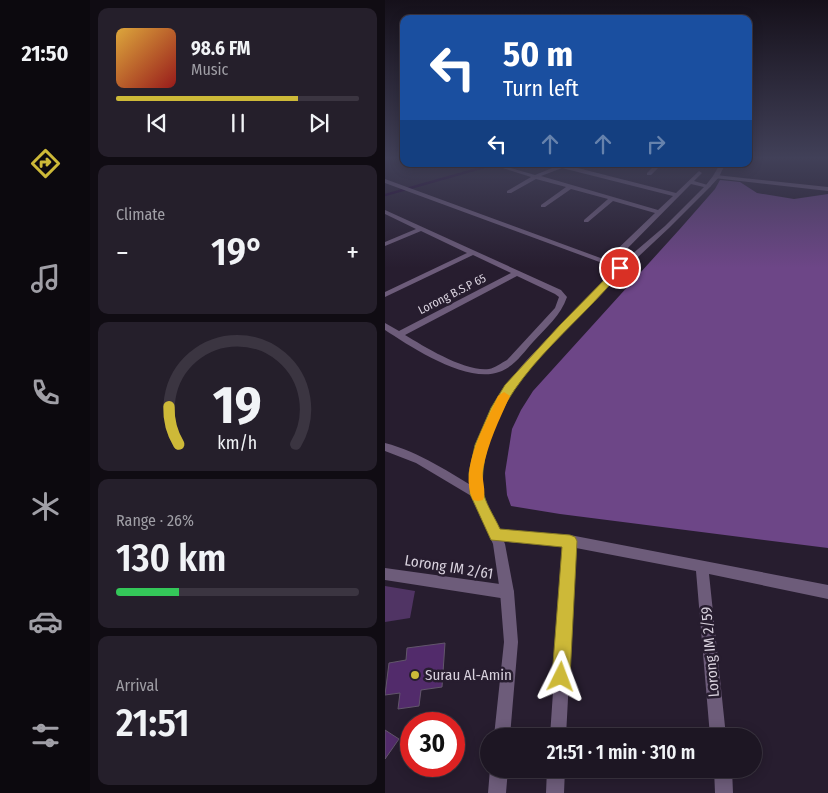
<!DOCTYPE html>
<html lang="en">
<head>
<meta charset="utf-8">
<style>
	:root { --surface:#1d1623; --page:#251f2b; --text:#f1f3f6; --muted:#a09fa6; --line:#3b3541; --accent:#cdb938 }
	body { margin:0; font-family:"Fira Sans Condensed",sans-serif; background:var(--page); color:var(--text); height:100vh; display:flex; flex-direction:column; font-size:19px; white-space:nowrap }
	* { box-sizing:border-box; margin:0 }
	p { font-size:16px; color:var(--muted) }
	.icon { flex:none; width:28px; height:28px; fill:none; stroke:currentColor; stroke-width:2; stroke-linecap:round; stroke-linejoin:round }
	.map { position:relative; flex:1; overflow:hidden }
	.panel { display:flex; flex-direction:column; gap:8px; padding:8px; background:#100c13; width:295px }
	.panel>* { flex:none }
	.banner { position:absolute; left:15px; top:15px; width:352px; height:152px; border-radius:10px; box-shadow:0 2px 12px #0003,0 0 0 1px var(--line); background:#1a4fa0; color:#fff; overflow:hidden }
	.speed { position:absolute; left:15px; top:712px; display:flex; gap:10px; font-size:25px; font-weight:700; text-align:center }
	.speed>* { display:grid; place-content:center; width:65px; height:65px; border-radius:50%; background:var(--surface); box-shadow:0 2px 12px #0003,0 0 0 1px var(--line); line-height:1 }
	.speed .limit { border:8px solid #d22; background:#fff; color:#111 }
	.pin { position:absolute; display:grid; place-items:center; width:42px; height:42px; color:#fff; margin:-21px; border:2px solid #fff; border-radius:50%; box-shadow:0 1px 5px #0007 }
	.me { position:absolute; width:55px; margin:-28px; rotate:3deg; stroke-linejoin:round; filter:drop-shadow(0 0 4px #0008) }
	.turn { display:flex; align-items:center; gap:18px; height:105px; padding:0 20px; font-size:22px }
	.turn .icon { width:65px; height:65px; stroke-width:2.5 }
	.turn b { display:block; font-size:35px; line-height:42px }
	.lanes { display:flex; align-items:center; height:48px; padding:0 20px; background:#0003; justify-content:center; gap:25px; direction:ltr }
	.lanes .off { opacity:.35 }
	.big { font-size:38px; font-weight:600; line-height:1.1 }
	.panel .tile { flex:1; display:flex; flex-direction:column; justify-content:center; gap:8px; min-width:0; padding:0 18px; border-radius:10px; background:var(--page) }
	.panel .dial { align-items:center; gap:0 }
	.dial svg { height:130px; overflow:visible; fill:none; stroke:var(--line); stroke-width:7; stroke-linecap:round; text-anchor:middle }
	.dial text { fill:var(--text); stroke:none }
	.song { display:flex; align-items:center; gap:15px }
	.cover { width:60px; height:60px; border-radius:8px; background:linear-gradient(135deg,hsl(40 70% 55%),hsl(0 70% 35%)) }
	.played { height:5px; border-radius:2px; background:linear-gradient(90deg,var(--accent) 75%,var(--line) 75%) }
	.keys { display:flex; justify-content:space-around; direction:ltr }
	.heat { display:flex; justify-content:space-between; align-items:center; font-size:28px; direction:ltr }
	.charge { height:8px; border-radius:4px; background:linear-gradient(90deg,#34c759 26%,var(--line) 0) }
	.trip { position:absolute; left:95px; top:728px; width:282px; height:50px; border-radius:25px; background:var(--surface); box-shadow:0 2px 12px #0003,0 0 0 1px var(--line); font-weight:600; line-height:50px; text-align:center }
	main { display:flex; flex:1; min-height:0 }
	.tabs { display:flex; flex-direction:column; width:90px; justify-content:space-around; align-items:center; background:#0c090e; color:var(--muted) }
	.tabs .icon { width:35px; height:35px }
	.tabs .active { color:var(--accent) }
	.tabs b { font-size:22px; color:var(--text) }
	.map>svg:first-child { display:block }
	.green { fill:#503464 }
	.forest { fill:#6d4687 }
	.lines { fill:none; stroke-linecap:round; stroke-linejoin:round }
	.stream { stroke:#1f022f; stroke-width:2.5 }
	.building { fill:#522b6b; stroke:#62566b }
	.minor { fill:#6d5c7a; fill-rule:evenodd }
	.tertiary { fill:#6d5c7a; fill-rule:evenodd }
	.route { fill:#cdb938; stroke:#857824 }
	.slow { fill:#f59e0b }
	.poi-dot { fill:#cdb938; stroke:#271d2f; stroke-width:2 }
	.labels { text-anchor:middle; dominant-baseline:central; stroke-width:5; stroke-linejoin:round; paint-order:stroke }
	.street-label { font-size:12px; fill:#d9d2de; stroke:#271d2f }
	.near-street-label { font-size:15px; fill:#d9d2de; stroke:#271d2f }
	.near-poi-label { font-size:15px; fill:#d9d2de; stroke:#271d2f; text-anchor:start }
</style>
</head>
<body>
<main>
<nav class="tabs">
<b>21:50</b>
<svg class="icon active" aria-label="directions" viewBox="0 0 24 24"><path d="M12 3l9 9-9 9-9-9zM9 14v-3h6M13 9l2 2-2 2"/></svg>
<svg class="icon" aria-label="music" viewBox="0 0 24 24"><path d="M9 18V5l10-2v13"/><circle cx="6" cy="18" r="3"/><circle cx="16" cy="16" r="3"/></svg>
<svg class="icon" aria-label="phone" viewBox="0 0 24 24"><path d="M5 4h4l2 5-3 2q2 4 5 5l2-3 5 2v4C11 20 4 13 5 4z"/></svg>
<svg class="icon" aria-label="climate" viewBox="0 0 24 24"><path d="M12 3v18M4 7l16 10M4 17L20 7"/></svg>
<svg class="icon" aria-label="car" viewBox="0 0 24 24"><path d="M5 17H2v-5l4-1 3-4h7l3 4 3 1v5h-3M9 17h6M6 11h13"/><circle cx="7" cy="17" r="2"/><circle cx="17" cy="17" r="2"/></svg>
<svg class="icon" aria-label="filters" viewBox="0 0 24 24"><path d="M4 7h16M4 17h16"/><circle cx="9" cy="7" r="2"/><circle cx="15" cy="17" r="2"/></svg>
</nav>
<section class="panel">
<div class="tile">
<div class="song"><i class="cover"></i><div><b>98.6 FM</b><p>Music</p></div></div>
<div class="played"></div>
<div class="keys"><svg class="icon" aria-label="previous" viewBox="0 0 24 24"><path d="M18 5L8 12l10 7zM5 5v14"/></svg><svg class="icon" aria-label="pause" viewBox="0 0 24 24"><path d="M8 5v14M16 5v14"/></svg><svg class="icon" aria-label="next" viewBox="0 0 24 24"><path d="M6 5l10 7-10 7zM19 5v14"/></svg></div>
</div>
<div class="tile"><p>Climate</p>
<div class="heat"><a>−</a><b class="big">19°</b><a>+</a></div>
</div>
<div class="tile dial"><svg viewBox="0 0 100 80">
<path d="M14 69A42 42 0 1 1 86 69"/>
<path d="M14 69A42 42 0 0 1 8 46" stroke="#cdb938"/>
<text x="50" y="56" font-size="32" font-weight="700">19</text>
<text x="50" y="72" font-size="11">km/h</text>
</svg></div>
<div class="tile"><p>Range · 26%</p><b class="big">130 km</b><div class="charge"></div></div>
<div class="tile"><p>Arrival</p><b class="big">21:51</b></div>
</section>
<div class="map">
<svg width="443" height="793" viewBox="0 0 443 793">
	<rect width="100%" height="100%" fill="#271d2f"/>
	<path class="green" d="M0,586L30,591L25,618L0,622Z"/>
	<path class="forest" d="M335,180L355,182L372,193L409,199L443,194V548L175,514L126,506L122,495L120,473L127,429L136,410L148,391L294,230L330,189Z"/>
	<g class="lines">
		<path class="stream" d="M0,195L110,164"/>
	</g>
	<path class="building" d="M60,643L57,687L36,690L34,706L13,709L15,693L0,695L4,663L21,660L22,648Z
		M0,730L14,739L0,759Z"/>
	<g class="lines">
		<path class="minor" d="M105,164H112L150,175L177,164L291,193L314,171L317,173L309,181L326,186L323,188L306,184L228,263L220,264L0,183V179L221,260L270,213L228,201L203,222H199V220L223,199L186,189L160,207H156V205L181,187L151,179L126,193H122V191L146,177ZM177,168L288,196L273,210L156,176Z
			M271,164H277L266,175H262V173Z
			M331,175L443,187V191L329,178V176Z
			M0,210L176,290L182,297C176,315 161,328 148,342C138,353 129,367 114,372C82,384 26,347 0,330V323L14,331L126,273L88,255L0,297V292L82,253L36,231L0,246V242L31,229L0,214ZM132,276L170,294L174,297L170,308L122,360C116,363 110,368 104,369C80,372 40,347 20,335Z
			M0,443C35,452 65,473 96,491L98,494L96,497L92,499L88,497L31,463L0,451Z
			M111,529L185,535L443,585V599L324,574L341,736H325L311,571L191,548L181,736H165L178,546L111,541L106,539L105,535L106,531Z
			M0,568L122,585L127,587L129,592L127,597L122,599L0,580Z
			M162,769H180L179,793H161Z
			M329,769H347L348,793H330Z"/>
		<path class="tertiary" d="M335,164H340L334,177L325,187L284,228L238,271L147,365L128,389L117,408L101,445L97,473L98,494L120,544L129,592L133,642L125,736H109L119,642L115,592L108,544L86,494L85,473L91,445L107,408L119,387L141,361L232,267L280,226L321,185L328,176Z
			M105,769H123L121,793H103Z"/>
	</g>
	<linearGradient id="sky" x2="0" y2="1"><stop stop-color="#15101a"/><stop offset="0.59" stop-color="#414058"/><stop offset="1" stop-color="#414058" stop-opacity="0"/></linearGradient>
	<rect width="443" height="268" fill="url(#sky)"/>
	<path class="route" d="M232,267L239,268C190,330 117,375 100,457C98,469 96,482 99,495C102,506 110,518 115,529L185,535L190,537L192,541L185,677L183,683L176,686L170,683L167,677L177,547L106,540L85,494L84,473L90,445L106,408L120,385L175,325Z"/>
	<path class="slow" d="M119,392L125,396C114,420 103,443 98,469C96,479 102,491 98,500L93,501L88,500C73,469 101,423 113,396Z"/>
	<circle class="poi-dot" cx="30" cy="675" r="5"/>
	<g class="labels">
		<g class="street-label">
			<text transform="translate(67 294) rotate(-27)">Lorong B.S.P 65</text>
		</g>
		<g class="near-street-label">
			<text transform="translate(64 567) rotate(9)">Lorong IM 2/61</text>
			<text transform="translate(325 652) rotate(-95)">Lorong IM 2/59</text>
		</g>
		<g class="near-poi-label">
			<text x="40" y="675">Surau Al-Amin</text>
		</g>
	</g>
</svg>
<div class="speed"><div class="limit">30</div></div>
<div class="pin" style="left:235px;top:268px;background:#d93025"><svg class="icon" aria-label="arrive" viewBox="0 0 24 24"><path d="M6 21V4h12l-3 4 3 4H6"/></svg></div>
<svg class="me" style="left:176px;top:677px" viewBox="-20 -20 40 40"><path d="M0-17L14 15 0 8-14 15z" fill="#cdb938" stroke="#fff" stroke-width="4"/></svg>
<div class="trip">21:51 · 1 min · 310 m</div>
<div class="banner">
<div class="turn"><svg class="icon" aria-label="left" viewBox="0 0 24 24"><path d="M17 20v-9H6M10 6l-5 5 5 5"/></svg><div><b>50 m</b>Turn left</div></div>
<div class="lanes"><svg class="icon" aria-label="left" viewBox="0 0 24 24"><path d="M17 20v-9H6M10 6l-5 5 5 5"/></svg><svg class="icon off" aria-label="ahead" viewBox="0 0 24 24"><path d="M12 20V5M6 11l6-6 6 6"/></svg><svg class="icon off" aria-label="ahead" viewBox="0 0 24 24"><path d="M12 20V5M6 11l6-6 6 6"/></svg><svg class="icon off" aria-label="right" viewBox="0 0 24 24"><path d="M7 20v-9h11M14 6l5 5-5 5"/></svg></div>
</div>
</div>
</main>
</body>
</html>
